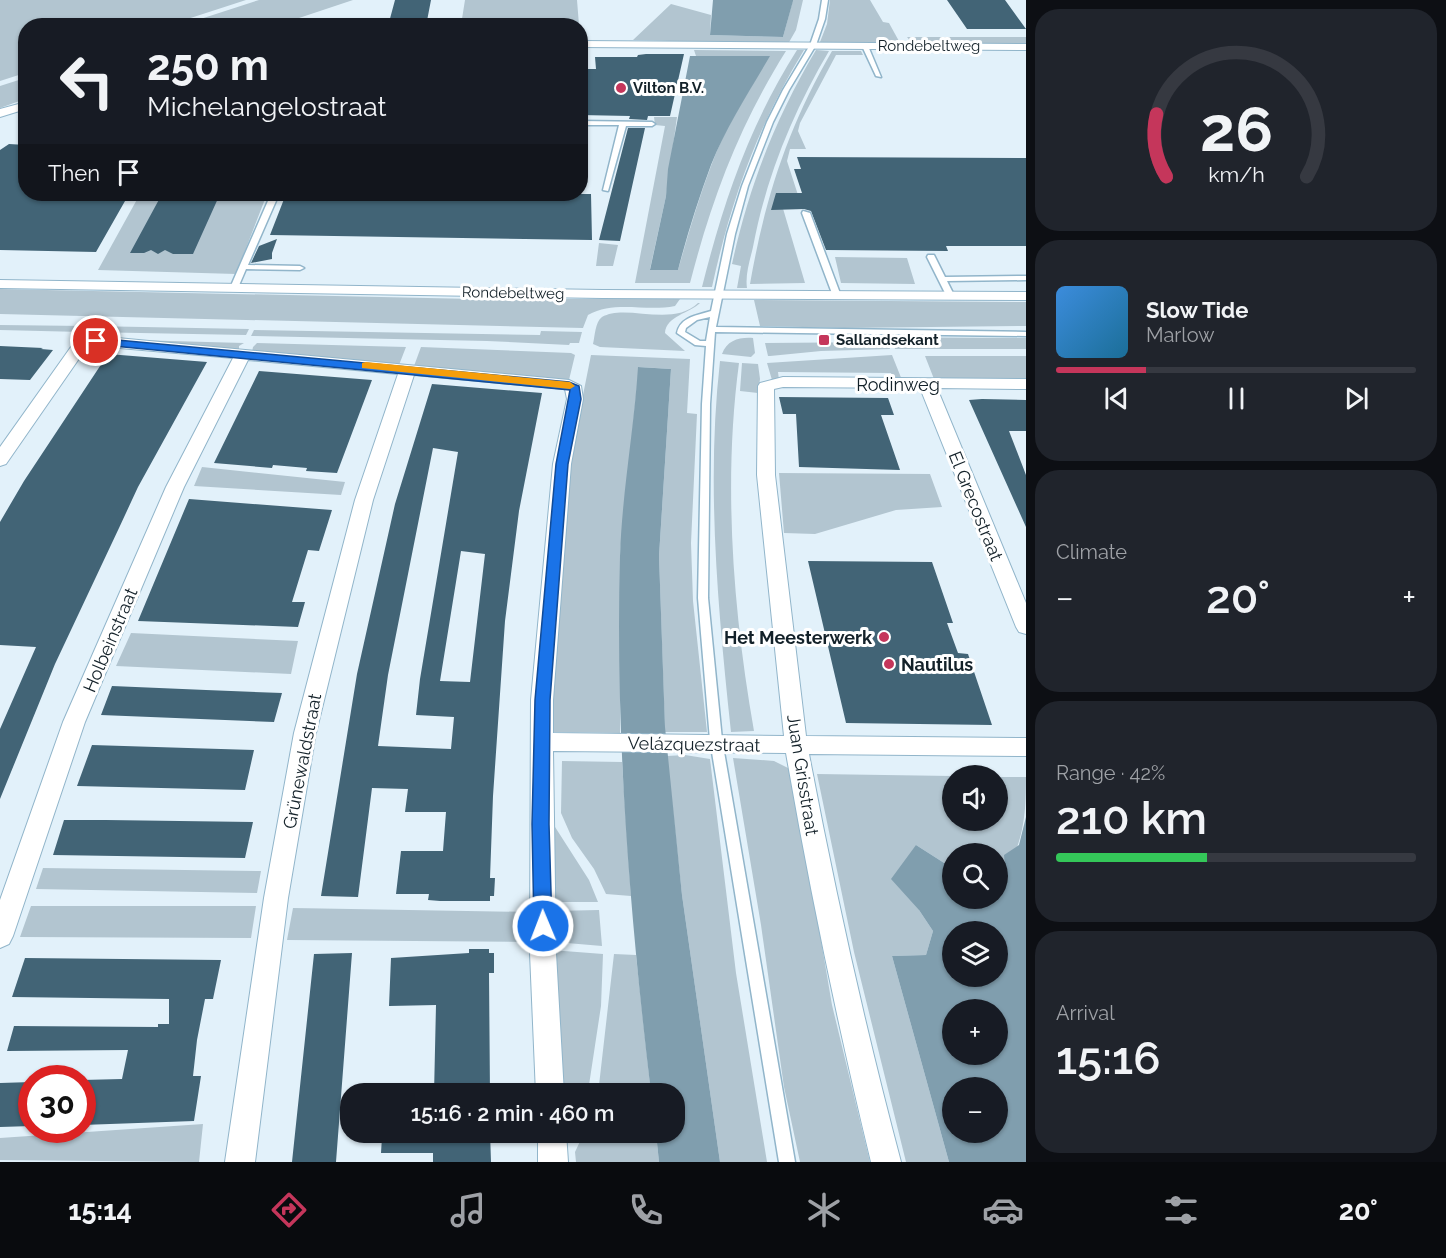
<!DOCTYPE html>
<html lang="en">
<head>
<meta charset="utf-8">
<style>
	:root { --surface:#171b24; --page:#20242c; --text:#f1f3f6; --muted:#9ea1a6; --line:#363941; --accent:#c5365b }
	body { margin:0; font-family:Raleway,sans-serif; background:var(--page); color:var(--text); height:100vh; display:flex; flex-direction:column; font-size:22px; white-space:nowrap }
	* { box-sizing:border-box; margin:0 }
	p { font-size:20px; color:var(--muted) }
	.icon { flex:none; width:33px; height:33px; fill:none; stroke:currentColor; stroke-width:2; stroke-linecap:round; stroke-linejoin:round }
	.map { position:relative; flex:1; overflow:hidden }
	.sheet { display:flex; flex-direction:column; gap:9px; padding:9px; background:#0d0f14; width:420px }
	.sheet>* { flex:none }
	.top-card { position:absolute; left:18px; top:18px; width:570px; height:183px; border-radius:24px; box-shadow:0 2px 4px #0004; background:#171b24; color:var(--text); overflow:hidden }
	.tools { position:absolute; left:942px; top:765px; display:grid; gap:12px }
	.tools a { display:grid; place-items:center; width:66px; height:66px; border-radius:50%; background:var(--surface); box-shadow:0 2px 4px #0004; font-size:30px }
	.speed { position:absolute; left:18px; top:1065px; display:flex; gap:12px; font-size:30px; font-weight:700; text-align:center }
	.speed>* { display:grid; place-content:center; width:78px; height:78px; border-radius:50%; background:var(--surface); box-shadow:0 2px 4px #0004; line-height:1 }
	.speed .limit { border:9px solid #d22; background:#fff; color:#111 }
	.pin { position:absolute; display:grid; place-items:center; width:51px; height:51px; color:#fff; margin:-26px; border:3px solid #fff; border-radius:50%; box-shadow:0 2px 6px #0007 }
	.me { position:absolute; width:66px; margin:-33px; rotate:359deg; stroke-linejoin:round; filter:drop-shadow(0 0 4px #0008) }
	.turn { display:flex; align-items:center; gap:21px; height:126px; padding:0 30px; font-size:27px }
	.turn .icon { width:78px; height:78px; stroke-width:2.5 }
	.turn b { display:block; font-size:42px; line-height:51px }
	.then { display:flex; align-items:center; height:57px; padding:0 30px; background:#0003; gap:12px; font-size:22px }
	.big { font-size:45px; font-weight:600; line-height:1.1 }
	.sheet .widget { flex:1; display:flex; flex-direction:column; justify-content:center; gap:9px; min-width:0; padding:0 21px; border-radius:24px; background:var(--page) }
	.sheet .dial { align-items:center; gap:0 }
	.dial svg { height:156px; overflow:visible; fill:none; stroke:var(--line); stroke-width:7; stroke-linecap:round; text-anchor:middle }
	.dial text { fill:var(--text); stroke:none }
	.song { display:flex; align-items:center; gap:18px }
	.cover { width:72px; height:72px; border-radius:9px; background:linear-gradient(135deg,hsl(210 70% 55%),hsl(200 70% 35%)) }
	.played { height:6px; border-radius:3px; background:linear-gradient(90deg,var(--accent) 25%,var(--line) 25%) }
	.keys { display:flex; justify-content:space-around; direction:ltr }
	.heat { display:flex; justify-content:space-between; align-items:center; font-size:33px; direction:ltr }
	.charge { height:9px; border-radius:4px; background:linear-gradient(90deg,#34c759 42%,var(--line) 0) }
	.trip { position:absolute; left:340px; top:1083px; width:345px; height:60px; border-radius:24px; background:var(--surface); box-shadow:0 2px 4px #0004; font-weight:600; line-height:60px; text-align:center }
	.tab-bar { display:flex; height:96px; justify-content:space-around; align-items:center; background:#090b0e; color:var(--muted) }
	.tab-bar .icon { width:42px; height:42px }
	.tab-bar .on { color:var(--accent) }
	.tab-bar b { font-size:27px; color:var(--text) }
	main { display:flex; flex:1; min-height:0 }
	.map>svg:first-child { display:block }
	.green { fill:#b2c5d0 }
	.water { fill:#809eae; fill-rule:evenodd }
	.building { fill:#426476; fill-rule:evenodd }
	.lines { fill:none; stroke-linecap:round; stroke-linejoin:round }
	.service-casing { stroke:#91b5ca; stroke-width:3 }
	.minor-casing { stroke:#91b5ca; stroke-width:2 }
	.service { fill:#fff; fill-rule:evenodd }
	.minor { fill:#fff; fill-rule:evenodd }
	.route { fill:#1a73e8; stroke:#114b97; stroke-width:1.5 }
	.slow { fill:#f59e0b }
	.poi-dot { fill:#c5365b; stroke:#fff; stroke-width:2 }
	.labels { text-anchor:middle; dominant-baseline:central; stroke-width:6; stroke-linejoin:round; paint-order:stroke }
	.far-street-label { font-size:15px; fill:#132129; stroke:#fff }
	.far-poi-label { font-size:15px; font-weight:bold; fill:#132129; stroke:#fff; text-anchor:start }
	.street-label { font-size:18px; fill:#132129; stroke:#fff }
	.poi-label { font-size:18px; font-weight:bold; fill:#132129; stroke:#fff; text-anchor:end }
</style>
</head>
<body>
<main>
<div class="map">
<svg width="1026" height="1162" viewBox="0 0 1026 1162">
	<rect width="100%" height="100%" fill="#e2f1fa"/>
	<path class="green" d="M0,0H246L169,25L26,26L25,73L0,81Z
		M259,0H353L278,25H182Z
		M465,0H577L579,25H461Z
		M793,0H803L796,30L788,44L633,40L671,4L711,15L710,35L783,37Z
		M830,0H870L883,22L889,23L900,43L820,42L827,24Z
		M907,37H1026V45L913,44Z
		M694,50L786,51C739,126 712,198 690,283H635L665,126L655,125L654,117H677L666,196L650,269L678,270C688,235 698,200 711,166C725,127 749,92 769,56H696Z
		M797,50H804C757,127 731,200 712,287H702C724,200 749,126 797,50Z
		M816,50L829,51C793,112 766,177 753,247C750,260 745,275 747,288H737L741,266L732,264C749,186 775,119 816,50Z
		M832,51H861L863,55H836L800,123L798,131L806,149H790L787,161L798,195H779L805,283L750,284C765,198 788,127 832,51Z
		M25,78V99L0,108V86Z
		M140,194H267L236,274L98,270Z
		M599,243L618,245L613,266H596Z
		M835,257L907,258L915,284L841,283Z
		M0,289L474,299H680L675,306C645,312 615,300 588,315L583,328L0,314Z
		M754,300L1026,302V326L844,328L760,326Z
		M698,303H700C690,313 666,316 665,333L685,351L600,347L593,344C595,336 595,322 602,317C625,303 672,328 698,303Z
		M0,325L85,326L82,332L0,330Z
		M90,326L249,329L246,335L87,332Z
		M254,330L540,335L541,331L582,332L579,343H570L569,345L487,341L251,336Z
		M847,337L1026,338V349H895L892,339H848Z
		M753,338L755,353L751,357L722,354C727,340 740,337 753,338Z
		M97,339L244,343L239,346V351Z
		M888,342L890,349L821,351L770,356H768L765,343Z
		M257,343L406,347L399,365L252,352L253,347Z
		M421,347L571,353L575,355L569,380L414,366Z
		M591,355L690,359L687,413L697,414L691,543L693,601L707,732H665L659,556L671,369L639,367L620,553V733L552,732L553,658L568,470Z
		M892,355L902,380H894L891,373L778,372L779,380H772L767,363Z
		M925,356H1026V380L934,379Z
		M720,361L739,363C723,484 733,611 754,731L731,732C718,609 706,484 720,361Z
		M742,363L758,364L760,379L758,393L740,391Z
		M202,467L345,482L341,495L194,486Z
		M779,473L930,474L942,507L896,510L815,534L784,533Z
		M131,633L298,641L291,674L116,666Z
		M685,755L710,759L736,973L767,1162H720L682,895L667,756Z
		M733,758L774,761L792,770L832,1005L870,1162H800L784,1087L761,925Z
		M562,761L622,762L631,896L606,894L594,869L572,838L561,813Z
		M817,774L952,776V820H998V777H1026C1026,820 1023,837 1006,876L998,880V854H952V868L916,845L919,910L933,931L926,955L892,956L949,1162H906L854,952Z
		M548,816L589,880L598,902H550Z
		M43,868L261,871L257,893L36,889Z
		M31,906H256L251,938L20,937Z
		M293,908L531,912L532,942L287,940Z
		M599,910L602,946L555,942L553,911Z
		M551,950L603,954L601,1006L589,1085L585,1093H559Z
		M614,954L636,955L651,1093L598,1094Z
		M203,1124L199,1162L0,1160V1138Z
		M584,1133H656L659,1162H576L575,1152Z"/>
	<path class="water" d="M713,0H793V1L783,37L710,35Z
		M690,56H770C749,92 726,127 711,165C698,200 687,235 678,270H650L666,196L668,169Z
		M638,367L671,369L659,556L665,727L682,895L720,1162H659L656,1133L675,1132V1094L651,1093C630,915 615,736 620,556C622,493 634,430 638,367Z
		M1026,817V1162H949L892,956L926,955L933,931L919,910L891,879L916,845L952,868V898H998V880L1006,876L1004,855L1019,845ZM952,932H998V976H952ZM952,1010H998V1054H952ZM952,1088H998V1132H952Z"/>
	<path class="building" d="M395,0H431L426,26H388Z
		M947,0H1005L1026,29H967Z
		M646,54H684L670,116H648L647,120L629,119L630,116L580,115V69H596L595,57H637L638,55Z
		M628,128H645L620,241L599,240Z
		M9,144L26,145V194H129L96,252L0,250V150Z
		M797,157L1026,158V246H946L948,251L826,250L811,211L804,209L771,210L776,193H802L794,169H801Z
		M162,194H220L193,254H173L165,250L158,254L151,250L144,253H130Z
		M286,194H591L592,240L270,235Z
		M277,239L272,253V259L251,263L259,246Z
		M0,346L43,348L41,349L53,350L30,380L0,379Z
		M108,354L207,362L138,487L119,528L55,664L0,799V729L36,647L0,645V522L24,481Z
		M259,371L372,380L337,473L306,471L307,468L273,465L272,468L214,463Z
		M432,384L542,393L519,511L505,621L493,796L490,878H495L494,896H490V901H440L428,900L429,894H396L401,851H443L446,812H405L408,789L372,788L358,897L321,896L357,674L395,504ZM433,448L458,452L420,679L416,715L454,717L451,749L378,746L388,675ZM461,551L485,554L470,682L440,681Z
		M779,397L888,398L894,415H881L900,470L799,467L796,414H783Z
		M982,399L1026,400V431H1009L1026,475V527L969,400Z
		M189,499L332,510L319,551L308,550L292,602H305L298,627L138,621Z
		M808,561L932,562L953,623H947L958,653L968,654L992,725L846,723Z
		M112,686L206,690L282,693L274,722L101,715Z
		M92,745L188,748L254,750L245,790L77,786Z
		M64,820H106L253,822L245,858L53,855Z
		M469,949H489V953H494V973H489L490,1094H434L436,1005L389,1006L391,958L469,953Z
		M352,953L336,1162H292L314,954Z
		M25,958L221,960L213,999H205L197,1040L193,1076H201L194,1121L82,1125V1080L122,1079L128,1050L7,1051L14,1026L158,1027V1024H169V999L12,997Z
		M32,1082V1126L0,1127V1083Z
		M433,1132H490L491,1162H433V1153H381L382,1137H433Z"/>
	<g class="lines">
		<g class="service-casing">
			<path id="service" d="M822,0H828L825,19L816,45L789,90L773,122L748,186L735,234L716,327L1026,332V336L715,332L710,404L708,598L722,740L795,1162H779L710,740L698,598L702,404L706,346L695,345L677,333C680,317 698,315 711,311L727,234L742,186L767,122L783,90L810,45L819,19ZM710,317L706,341H700L685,332L686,328L697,320Z
				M865,44L868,46L881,77L876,76L862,46Z
				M580,121L652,122L655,124L652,126H626L608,191L603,190L619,125H580Z
				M271,194H279L248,265L300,266L304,268L300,270L246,269L237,290H231L230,288Z
				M803,211L810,213L841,296L840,298H834L833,296L802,213Z
				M928,255H934L945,277L1026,276V280L947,281L954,295L953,297H947L927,257Z"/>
		</g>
		<g class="minor-casing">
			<path id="minor" d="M580,41L1026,44V50L580,47Z
				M26,102V109L0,117V109Z
				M0,280L602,290L1026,292V300L602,298L0,288Z
				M96,336L569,380L581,386L583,399L571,464L553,700V733L784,736L757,475L758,386L760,383L783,377L1026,379V389L937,388L1026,603V634L1019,632L1016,627L920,388L783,387L774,389L775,475L806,736L1026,738V756L809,754C835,891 865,1027 901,1162H871C838,1026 810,891 786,753L553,751L556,953L564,1094H536L530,953L531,700L553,464L567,399L565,389L414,375L373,500L316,733L288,898L255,1162H225L264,898L294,733L355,500L398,374L248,360L184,487L85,722L13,936L9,944L0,948V900L63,722L166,487L233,358L97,346L85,350L6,464L0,466V447L73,344Z
				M538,1132H566L568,1162H538Z"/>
		</g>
		<use href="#service" class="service"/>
		<use href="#minor" class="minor"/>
	</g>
	<path class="route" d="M96,338L569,382L579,386L581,399L568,464L550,700L549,824L552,926L549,932L543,934L537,932L534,926L532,824L535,700L556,464L570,390L93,344L91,341Z"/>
	<path class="slow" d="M366,362L570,382L575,386L570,389L362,368V363Z"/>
	<g class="poi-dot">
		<circle cx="621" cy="88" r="6"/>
		<rect x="818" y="334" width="12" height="12" rx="3"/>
		<circle cx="884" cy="637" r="6"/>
		<circle cx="889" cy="664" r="6"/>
	</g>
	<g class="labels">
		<g class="far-street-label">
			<text x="929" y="46">Rondebeltweg</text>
			<text transform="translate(513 293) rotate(1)">Rondebeltweg</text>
		</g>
		<g class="far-poi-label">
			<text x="633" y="88">Vilton B.V.</text>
			<text x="836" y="340">Sallandsekant</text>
		</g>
		<g class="street-label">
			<text x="898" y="384">Rodinweg</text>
			<text transform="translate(976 506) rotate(68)">El Grecostraat</text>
			<text transform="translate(110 640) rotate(-67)">Holbeinstraat</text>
			<text transform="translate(694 744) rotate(1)">Velázquezstraat</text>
			<text transform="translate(302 761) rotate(-79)">Grünewaldstraat</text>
			<text transform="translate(803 775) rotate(81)">Juan Grisstraat</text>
		</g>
		<g class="poi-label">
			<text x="872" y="637">Het Meesterwerk</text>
			<text x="901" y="664" text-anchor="start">Nautilus</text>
		</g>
	</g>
</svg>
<div class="tools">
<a><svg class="icon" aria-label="sound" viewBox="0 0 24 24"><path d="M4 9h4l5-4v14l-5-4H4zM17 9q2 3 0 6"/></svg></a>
<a><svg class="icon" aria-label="search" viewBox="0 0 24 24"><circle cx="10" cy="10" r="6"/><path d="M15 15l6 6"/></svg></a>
<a><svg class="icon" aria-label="layers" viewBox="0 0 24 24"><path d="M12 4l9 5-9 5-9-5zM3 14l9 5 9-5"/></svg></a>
<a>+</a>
<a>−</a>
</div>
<div class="speed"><div class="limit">30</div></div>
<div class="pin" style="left:96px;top:341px;background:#d93025"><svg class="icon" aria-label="arrive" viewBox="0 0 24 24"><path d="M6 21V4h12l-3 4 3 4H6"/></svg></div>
<svg class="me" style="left:543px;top:926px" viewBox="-20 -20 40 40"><circle r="17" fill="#1a73e8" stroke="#fff" stroke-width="3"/><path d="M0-11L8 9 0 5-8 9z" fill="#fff"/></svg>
<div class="trip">15:16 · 2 min · 460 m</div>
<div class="top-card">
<div class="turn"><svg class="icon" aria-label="left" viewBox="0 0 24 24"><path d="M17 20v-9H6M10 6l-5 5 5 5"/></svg><div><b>250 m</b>Michelangelostraat</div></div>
<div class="then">Then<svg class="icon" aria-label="arrive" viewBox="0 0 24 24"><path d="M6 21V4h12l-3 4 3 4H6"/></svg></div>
</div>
</div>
<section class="sheet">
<div class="widget dial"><svg viewBox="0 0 100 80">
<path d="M14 69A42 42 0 1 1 86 69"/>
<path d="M14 69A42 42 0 0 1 9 37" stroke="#c5365b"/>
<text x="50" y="56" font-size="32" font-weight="700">26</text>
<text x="50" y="72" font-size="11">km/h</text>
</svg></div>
<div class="widget">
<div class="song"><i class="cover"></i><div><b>Slow Tide</b><p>Marlow</p></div></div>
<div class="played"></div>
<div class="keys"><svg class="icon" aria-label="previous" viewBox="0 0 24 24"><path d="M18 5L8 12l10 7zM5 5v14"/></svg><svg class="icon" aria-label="pause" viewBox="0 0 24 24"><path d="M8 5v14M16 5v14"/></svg><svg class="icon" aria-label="next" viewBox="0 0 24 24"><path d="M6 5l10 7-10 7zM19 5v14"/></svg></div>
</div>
<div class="widget"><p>Climate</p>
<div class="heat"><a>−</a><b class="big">20°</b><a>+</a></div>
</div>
<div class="widget"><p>Range · 42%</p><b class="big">210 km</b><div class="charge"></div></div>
<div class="widget"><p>Arrival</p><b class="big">15:16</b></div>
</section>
</main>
<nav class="tab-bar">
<b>15:14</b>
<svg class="icon on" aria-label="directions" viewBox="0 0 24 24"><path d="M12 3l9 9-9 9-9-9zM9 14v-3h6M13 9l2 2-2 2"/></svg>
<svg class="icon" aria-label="music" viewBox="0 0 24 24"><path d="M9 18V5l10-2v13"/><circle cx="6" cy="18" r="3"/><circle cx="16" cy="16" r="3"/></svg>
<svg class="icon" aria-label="phone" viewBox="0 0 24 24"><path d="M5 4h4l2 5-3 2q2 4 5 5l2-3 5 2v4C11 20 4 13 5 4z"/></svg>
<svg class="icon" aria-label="climate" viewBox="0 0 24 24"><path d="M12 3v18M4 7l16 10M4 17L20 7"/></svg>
<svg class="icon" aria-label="car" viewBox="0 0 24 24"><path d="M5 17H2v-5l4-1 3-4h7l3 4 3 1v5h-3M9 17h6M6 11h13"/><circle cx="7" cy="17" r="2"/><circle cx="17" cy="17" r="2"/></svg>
<svg class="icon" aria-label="filters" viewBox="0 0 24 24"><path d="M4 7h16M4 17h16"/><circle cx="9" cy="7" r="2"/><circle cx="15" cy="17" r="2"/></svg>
<b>20°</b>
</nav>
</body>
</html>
